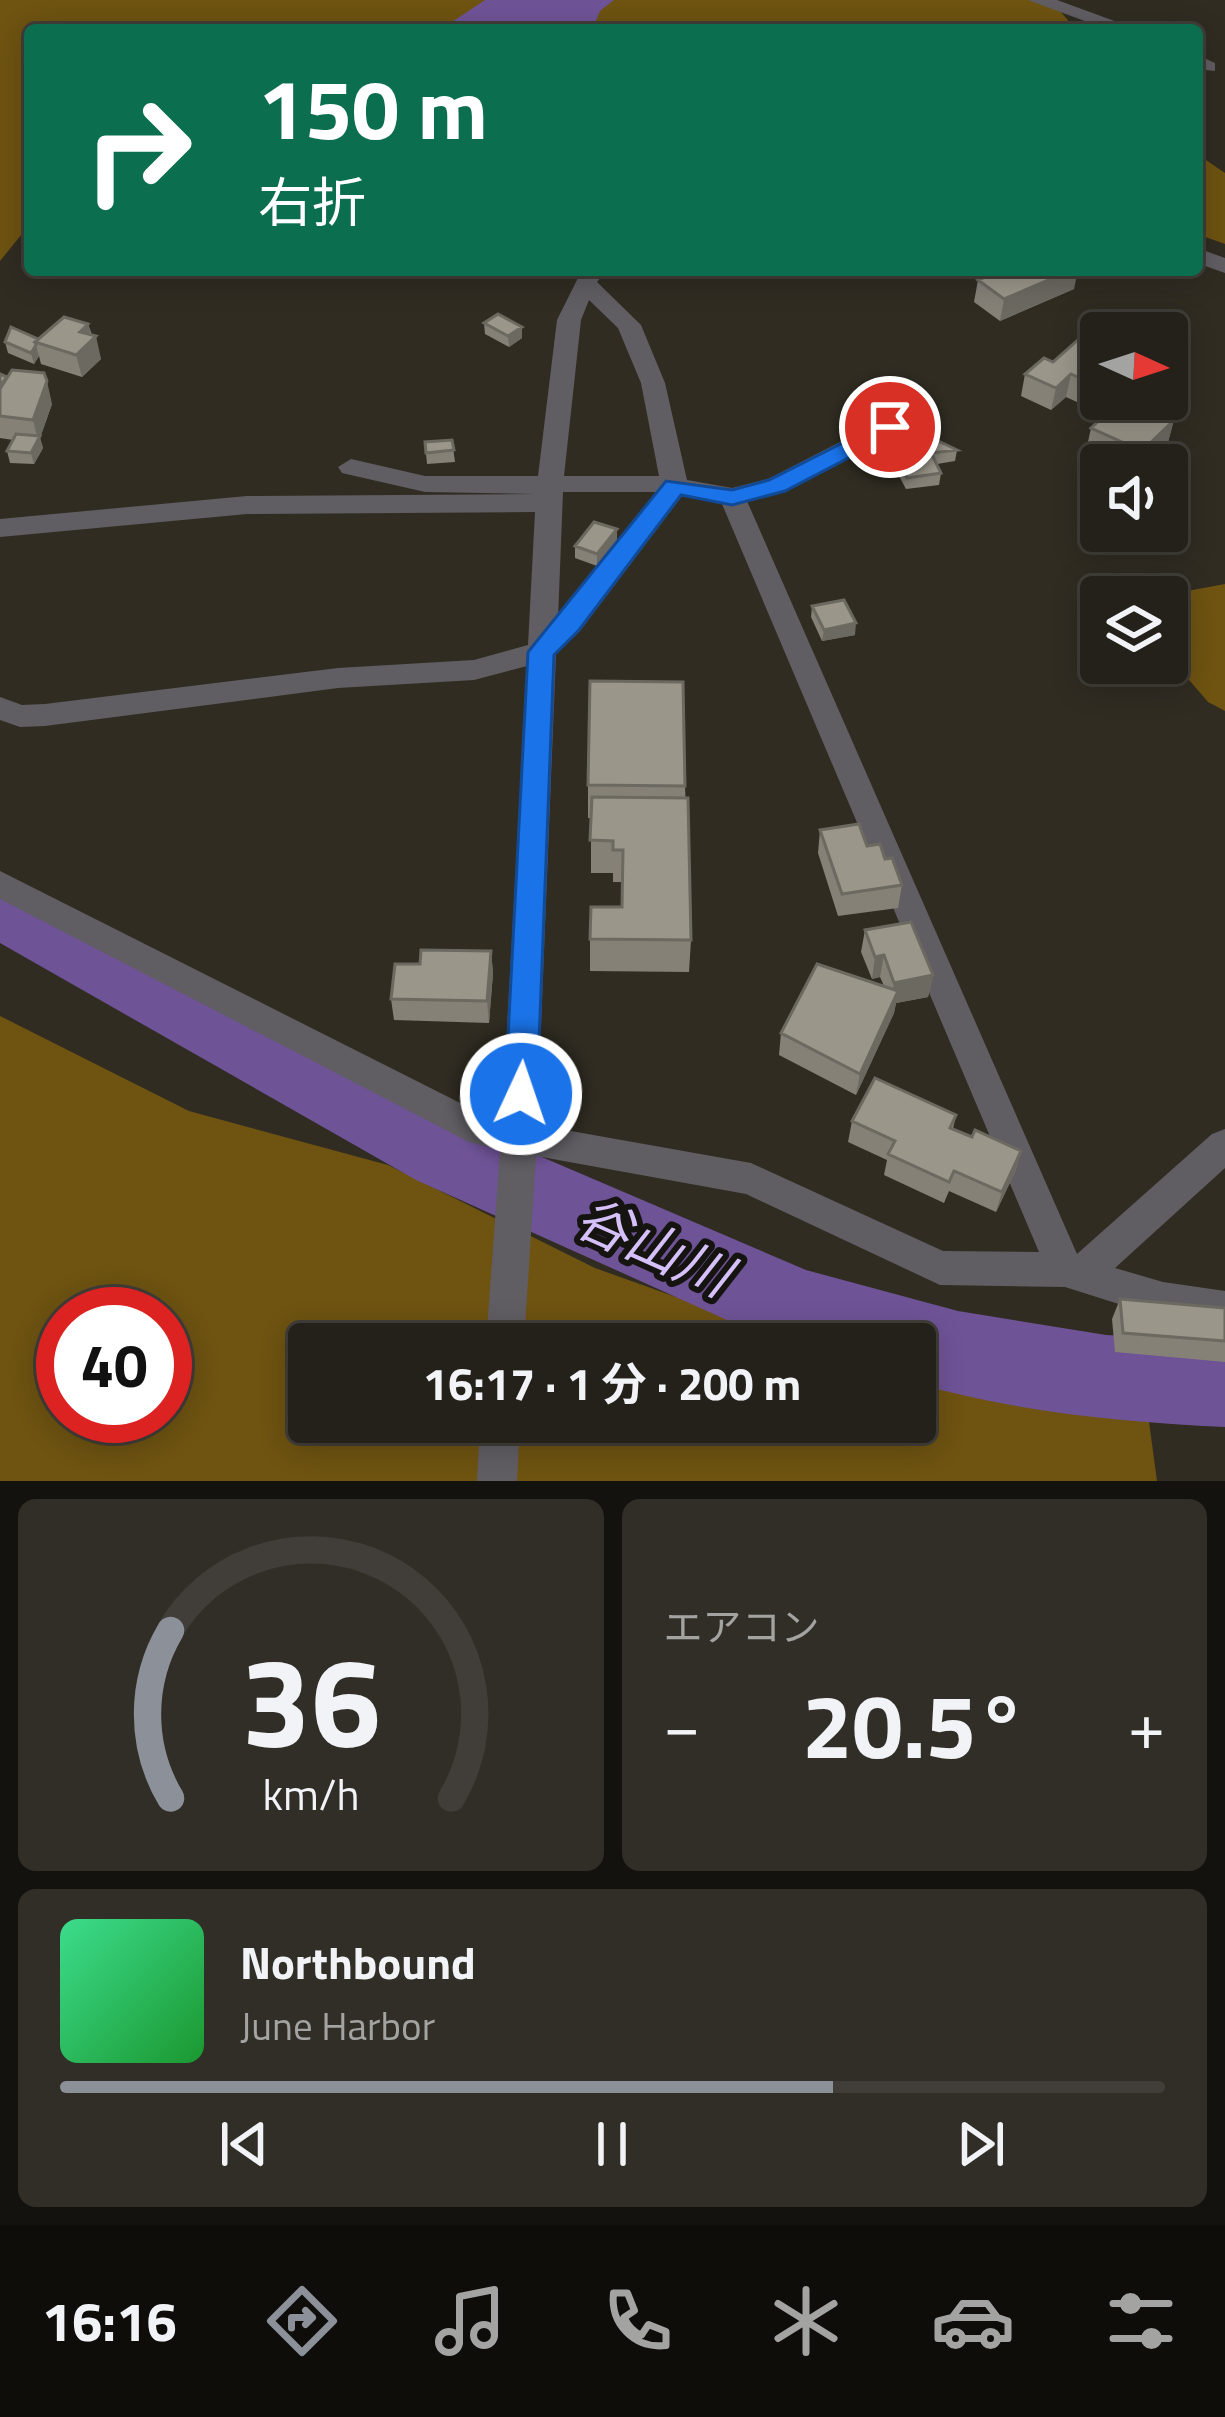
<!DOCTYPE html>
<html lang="ja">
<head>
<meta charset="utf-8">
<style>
	:root { --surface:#24211a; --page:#302e27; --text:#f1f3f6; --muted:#a3a3a2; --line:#413e39; --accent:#8c9099 }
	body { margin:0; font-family:"Titillium Web","Noto Sans JP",sans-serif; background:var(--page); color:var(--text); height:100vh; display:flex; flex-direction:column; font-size:45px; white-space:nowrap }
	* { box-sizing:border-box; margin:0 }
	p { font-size:39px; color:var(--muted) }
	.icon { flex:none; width:66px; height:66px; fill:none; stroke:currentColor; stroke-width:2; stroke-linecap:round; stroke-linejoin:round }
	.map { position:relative; height:1481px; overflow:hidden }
	.details { display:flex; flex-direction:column; gap:18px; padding:18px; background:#14120e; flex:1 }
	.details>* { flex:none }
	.guide { position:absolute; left:24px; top:24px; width:1179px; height:252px; border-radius:12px; box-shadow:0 6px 30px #0003,0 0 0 3px var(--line); background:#0b6e4f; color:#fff; overflow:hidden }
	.needle { width:78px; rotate:93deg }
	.controls { position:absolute; left:1080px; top:312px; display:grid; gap:24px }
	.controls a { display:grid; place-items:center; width:108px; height:108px; border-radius:12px; background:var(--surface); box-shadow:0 6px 30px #0003,0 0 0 3px var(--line); font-size:60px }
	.speed { position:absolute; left:36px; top:1287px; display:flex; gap:24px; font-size:60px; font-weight:700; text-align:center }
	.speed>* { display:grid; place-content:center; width:156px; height:156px; border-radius:50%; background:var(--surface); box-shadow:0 6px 30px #0003,0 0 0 3px var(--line); line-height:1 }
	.speed .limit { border:18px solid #d22; background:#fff; color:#111 }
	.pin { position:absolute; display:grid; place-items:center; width:102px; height:102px; color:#fff; margin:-51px; border:6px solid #fff; border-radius:50%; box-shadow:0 3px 12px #0007 }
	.me { position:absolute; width:132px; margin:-66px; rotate:3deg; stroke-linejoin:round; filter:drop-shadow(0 0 9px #0008) }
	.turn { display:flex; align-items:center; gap:42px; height:252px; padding:0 36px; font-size:54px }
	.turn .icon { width:156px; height:156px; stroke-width:2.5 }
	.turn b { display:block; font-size:84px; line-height:102px }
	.big { font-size:90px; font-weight:700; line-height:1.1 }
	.details .card { flex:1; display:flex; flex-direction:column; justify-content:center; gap:18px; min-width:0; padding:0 42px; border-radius:18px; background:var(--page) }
	.details .dial { align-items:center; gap:0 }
	.dial svg { height:312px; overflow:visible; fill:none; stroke:var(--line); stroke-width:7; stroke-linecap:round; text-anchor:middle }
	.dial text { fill:var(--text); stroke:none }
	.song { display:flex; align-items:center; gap:36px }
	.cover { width:144px; height:144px; border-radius:18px; background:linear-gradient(135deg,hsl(150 70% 55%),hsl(130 70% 35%)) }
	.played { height:12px; border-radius:6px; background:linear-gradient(90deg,var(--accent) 70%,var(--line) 70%) }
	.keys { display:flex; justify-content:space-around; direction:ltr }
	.heat { display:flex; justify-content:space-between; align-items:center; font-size:66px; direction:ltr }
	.details .tiles { flex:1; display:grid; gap:18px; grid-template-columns:1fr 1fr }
	.card:last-child { grid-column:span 2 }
	.trip { position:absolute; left:288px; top:1323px; width:648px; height:120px; border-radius:12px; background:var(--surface); box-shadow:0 6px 30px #0003,0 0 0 3px var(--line); font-weight:700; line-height:120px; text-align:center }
	.tabs { display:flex; height:192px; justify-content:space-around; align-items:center; background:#0e0d0a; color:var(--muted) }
	.tabs .icon { width:84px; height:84px }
	.tabs .selected { color:var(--accent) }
	.tabs b { font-size:54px; color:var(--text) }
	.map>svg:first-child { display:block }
	.forest { fill:#6e5311; fill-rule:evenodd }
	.water { fill:#6f5397 }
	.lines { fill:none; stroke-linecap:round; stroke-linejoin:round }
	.river { fill:#6f5397; fill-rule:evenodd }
	.minor { fill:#605e63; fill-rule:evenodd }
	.wall { fill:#858177 }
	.shaded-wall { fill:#6c6961 }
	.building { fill:#9b968a; stroke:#6c6961; stroke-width:3 }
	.route { fill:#1a73e8; stroke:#114b97; stroke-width:3 }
	.labels { text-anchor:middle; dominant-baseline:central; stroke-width:12; stroke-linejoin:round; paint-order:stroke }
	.near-water-label { font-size:54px; font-style:italic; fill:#d5c0fa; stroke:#161410 }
</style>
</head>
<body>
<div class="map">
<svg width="1225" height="1481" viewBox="0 0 1225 1481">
	<rect width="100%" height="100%" fill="#302c22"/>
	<path class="forest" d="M0,0H1051L1076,30H30V224L0,261Z
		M1197,154L1225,173V244L1197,234Z
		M1225,584V711L1208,702L1172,660L1176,593Z
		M0,1016L189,1111L388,1165L595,1268L807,1344H309V1422H915V1380L1147,1407L1157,1481H0ZM63,1314H165V1416H63Z"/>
	<path class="water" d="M485,0H614L600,11L592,30H456L452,22Z"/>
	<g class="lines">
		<path class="river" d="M0,878L26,886L474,1128L806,1270L958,1311L1106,1335L1225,1341V1427C1120,1422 1017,1412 915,1383V1344H783L767,1338L416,1180L0,943Z"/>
		<path class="minor" d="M1028,0H1057L1139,30H1109Z
			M1197,55L1215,63V71L1197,69Z
			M1197,248L1225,258V273L1197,263Z
			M582,270H607L597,282L641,325L665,383L687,480L732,488L768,479L879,422L900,383L909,380L921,388L898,433L786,491L747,501L1077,1254L1212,1134L1225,1129V1168L1115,1268L1163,1282L1225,1291V1327L1163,1318L1065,1287L940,1285L746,1194L536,1156L524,1344H486L500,1150L469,1142L0,899V871L488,1117L502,1119L527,666L474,680L338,688L45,726L20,727L0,720V697L22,705L45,704L338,668L474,660L528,645L535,512L247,514L0,537V519L247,496L536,494L425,492L342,473L338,467L351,459L425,476H538L557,320ZM589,300L618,328L641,383L659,476H564L581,320ZM563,492H657L558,619ZM682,496L722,504L1039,1252L943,1251L751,1163L537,1125L556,654L580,631Z
			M480,1422H520L517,1481H477Z"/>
	</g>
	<path class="wall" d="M978,280L1074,289L1000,321L974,302Z
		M1106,315L1138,328L1137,333H1101V380L1077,402L1066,397L1051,410L1021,396L1025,374L1044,358L1053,362Z
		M484,323L522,327V338L509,347L485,334Z
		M88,324L101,359L82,377L41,364L39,356L34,364L8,353L5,342L38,339Z
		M0,374L52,404L40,438L43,448L34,464L10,463L7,451L13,440L0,438Z
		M1117,399H1165L1161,414L1174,420L1168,442L1145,465H1116L1086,451L1091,428L1112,420Z
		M452,440L455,462L427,464L425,442Z
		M887,440L957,450L955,461L937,464L941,473L939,485L906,489L886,452Z
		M617,529V541L597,566L575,558V546Z
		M812,606L855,635L822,641L811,617Z
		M588,785L685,786L691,940L689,972L590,971V939L622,907V882H613V873H591V818H588Z
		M820,830L867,846L885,859L902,885L898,908L838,916L818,853Z
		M865,930L933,975L928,997L896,1003L894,1013L856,1095L779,1055L781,1033L884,986L880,977L872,979L861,952Z
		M491,951L493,973L489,1023L394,1020L391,999L420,964Z
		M956,1115L953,1129L972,1137L1021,1151L1015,1172L996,1212L949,1191L944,1203L884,1175L887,1160L848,1142L852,1121Z
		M1120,1299L1225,1308V1362L1115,1352L1112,1319Z"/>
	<path class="shaded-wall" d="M1072,270H1078L1074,289L1000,321L1004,299Z
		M88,324L92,340L96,336L101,359L82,377L76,355L80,332Z
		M522,327V338L509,347L508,336Z
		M36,345L39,356L34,364L31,353Z
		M1101,362V380L1077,402L1082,379Z
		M1071,374L1066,397L1051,410L1056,388Z
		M47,381L52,404L40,438L43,448L34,464L31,453L38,440L33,420Z
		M1174,420L1168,442L1145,465H1138L1142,451Z
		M617,529V541L597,566V554Z
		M856,623L855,635L822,641L824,630Z
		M491,951L493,973L489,1023L487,1001Z
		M884,955L880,977L872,979L875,957Z
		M933,975L928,997L896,1003L894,1013L856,1095L860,1074L890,1004L894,983Z
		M1021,1151L1015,1172L996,1212L1002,1192Z"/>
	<path class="building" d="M1002,270H1072L1004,299L978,280Z
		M498,314L522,327L508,336L484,323Z
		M1106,315L1138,328L1133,333H1101V362L1082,379L1071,374L1056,388L1025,374L1044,358L1053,362Z
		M64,317L88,324L80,332L96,336L76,355L35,342Z
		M11,327L38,339L35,342L36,345L31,353L5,342Z
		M12,370L44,373L47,381L33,420L0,416V389Z
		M0,374L7,377L0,386Z
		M1117,399H1165L1163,409Z
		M1128,407L1143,413L1148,409L1174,420L1142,451L1091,428L1104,416L1114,420Z
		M16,434L40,436L31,453L7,451Z
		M926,435L957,450L931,453L941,473L907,478L887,440Z
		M452,440L454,450L426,453L425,442Z
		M594,522L617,529L597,554L575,546Z
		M844,600L856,623L824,630L812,606Z
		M590,681L683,682L685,786L588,785Z
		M592,797L688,798L691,940L590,939L591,907H622L623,850H613V841L590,840Z
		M859,824L867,846L880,844L885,859L892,858L902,885L842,894L820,830Z
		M911,922L933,975L894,983L884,955L875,957L865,930Z
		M421,950L491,951L487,1001L391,999L395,964H420Z
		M817,964L898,991L860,1074L781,1033Z
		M875,1078L956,1115L950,1128L972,1137L975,1130L1021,1151L1002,1192L954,1171L949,1182L888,1154L895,1141L852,1121Z
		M1120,1299L1225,1308V1341L1123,1333Z"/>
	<path class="route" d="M890,419L901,427L898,432L785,491L732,505L681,495L579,630L554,655L537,1094L533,1103L521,1107L510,1103L505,1094L528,652L666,481L732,490L769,480Z"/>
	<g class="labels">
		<g class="near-water-label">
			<text transform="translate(654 1246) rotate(24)">谷山川</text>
		</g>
	</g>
</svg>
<div class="controls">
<a><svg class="needle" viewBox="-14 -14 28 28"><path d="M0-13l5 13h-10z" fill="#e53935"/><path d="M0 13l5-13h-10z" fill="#a3a3a2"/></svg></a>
<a><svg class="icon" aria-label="sound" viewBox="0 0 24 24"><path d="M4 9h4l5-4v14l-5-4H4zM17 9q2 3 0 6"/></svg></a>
<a><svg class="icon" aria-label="layers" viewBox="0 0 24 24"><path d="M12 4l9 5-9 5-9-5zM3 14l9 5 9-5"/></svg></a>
</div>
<div class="speed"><div class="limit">40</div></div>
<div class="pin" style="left:890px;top:427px;background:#d93025"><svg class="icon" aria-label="arrive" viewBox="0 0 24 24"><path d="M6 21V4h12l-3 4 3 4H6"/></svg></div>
<svg class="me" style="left:521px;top:1094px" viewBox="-20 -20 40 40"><circle r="17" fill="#1a73e8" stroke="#fff" stroke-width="3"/><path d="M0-11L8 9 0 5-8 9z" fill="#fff"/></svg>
<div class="trip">16:17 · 1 分 · 200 m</div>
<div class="guide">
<div class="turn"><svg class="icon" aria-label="right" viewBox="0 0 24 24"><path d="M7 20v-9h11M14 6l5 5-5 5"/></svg><div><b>150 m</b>右折</div></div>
</div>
</div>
<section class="details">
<div class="tiles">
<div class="card dial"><svg viewBox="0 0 100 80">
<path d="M14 69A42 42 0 1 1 86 69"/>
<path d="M14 69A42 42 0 0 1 14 26" stroke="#8c9099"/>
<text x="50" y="56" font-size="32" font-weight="700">36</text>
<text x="50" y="72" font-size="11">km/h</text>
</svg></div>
<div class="card"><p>エアコン</p>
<div class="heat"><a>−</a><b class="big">20.5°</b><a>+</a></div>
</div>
<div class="card">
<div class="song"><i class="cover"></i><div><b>Northbound</b><p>June Harbor</p></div></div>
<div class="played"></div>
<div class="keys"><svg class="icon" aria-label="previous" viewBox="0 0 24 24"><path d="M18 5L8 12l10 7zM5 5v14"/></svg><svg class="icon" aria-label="pause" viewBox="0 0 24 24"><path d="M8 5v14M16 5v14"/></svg><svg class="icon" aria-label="next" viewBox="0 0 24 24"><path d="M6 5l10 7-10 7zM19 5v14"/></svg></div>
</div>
</div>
</section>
<nav class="tabs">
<b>16:16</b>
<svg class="icon selected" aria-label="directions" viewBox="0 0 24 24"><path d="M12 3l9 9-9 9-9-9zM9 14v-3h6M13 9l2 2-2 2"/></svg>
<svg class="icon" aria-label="music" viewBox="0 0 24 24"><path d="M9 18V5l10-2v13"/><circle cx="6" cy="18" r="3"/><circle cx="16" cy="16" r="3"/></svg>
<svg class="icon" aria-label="phone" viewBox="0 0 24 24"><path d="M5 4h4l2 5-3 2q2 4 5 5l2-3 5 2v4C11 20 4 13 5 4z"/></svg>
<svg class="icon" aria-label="climate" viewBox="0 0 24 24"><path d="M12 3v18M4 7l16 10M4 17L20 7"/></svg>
<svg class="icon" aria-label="car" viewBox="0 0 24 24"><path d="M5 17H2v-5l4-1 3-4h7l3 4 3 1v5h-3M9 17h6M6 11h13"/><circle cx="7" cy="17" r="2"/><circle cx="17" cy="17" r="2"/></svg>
<svg class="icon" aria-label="filters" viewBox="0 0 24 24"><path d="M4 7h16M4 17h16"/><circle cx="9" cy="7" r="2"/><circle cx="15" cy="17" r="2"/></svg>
</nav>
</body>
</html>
